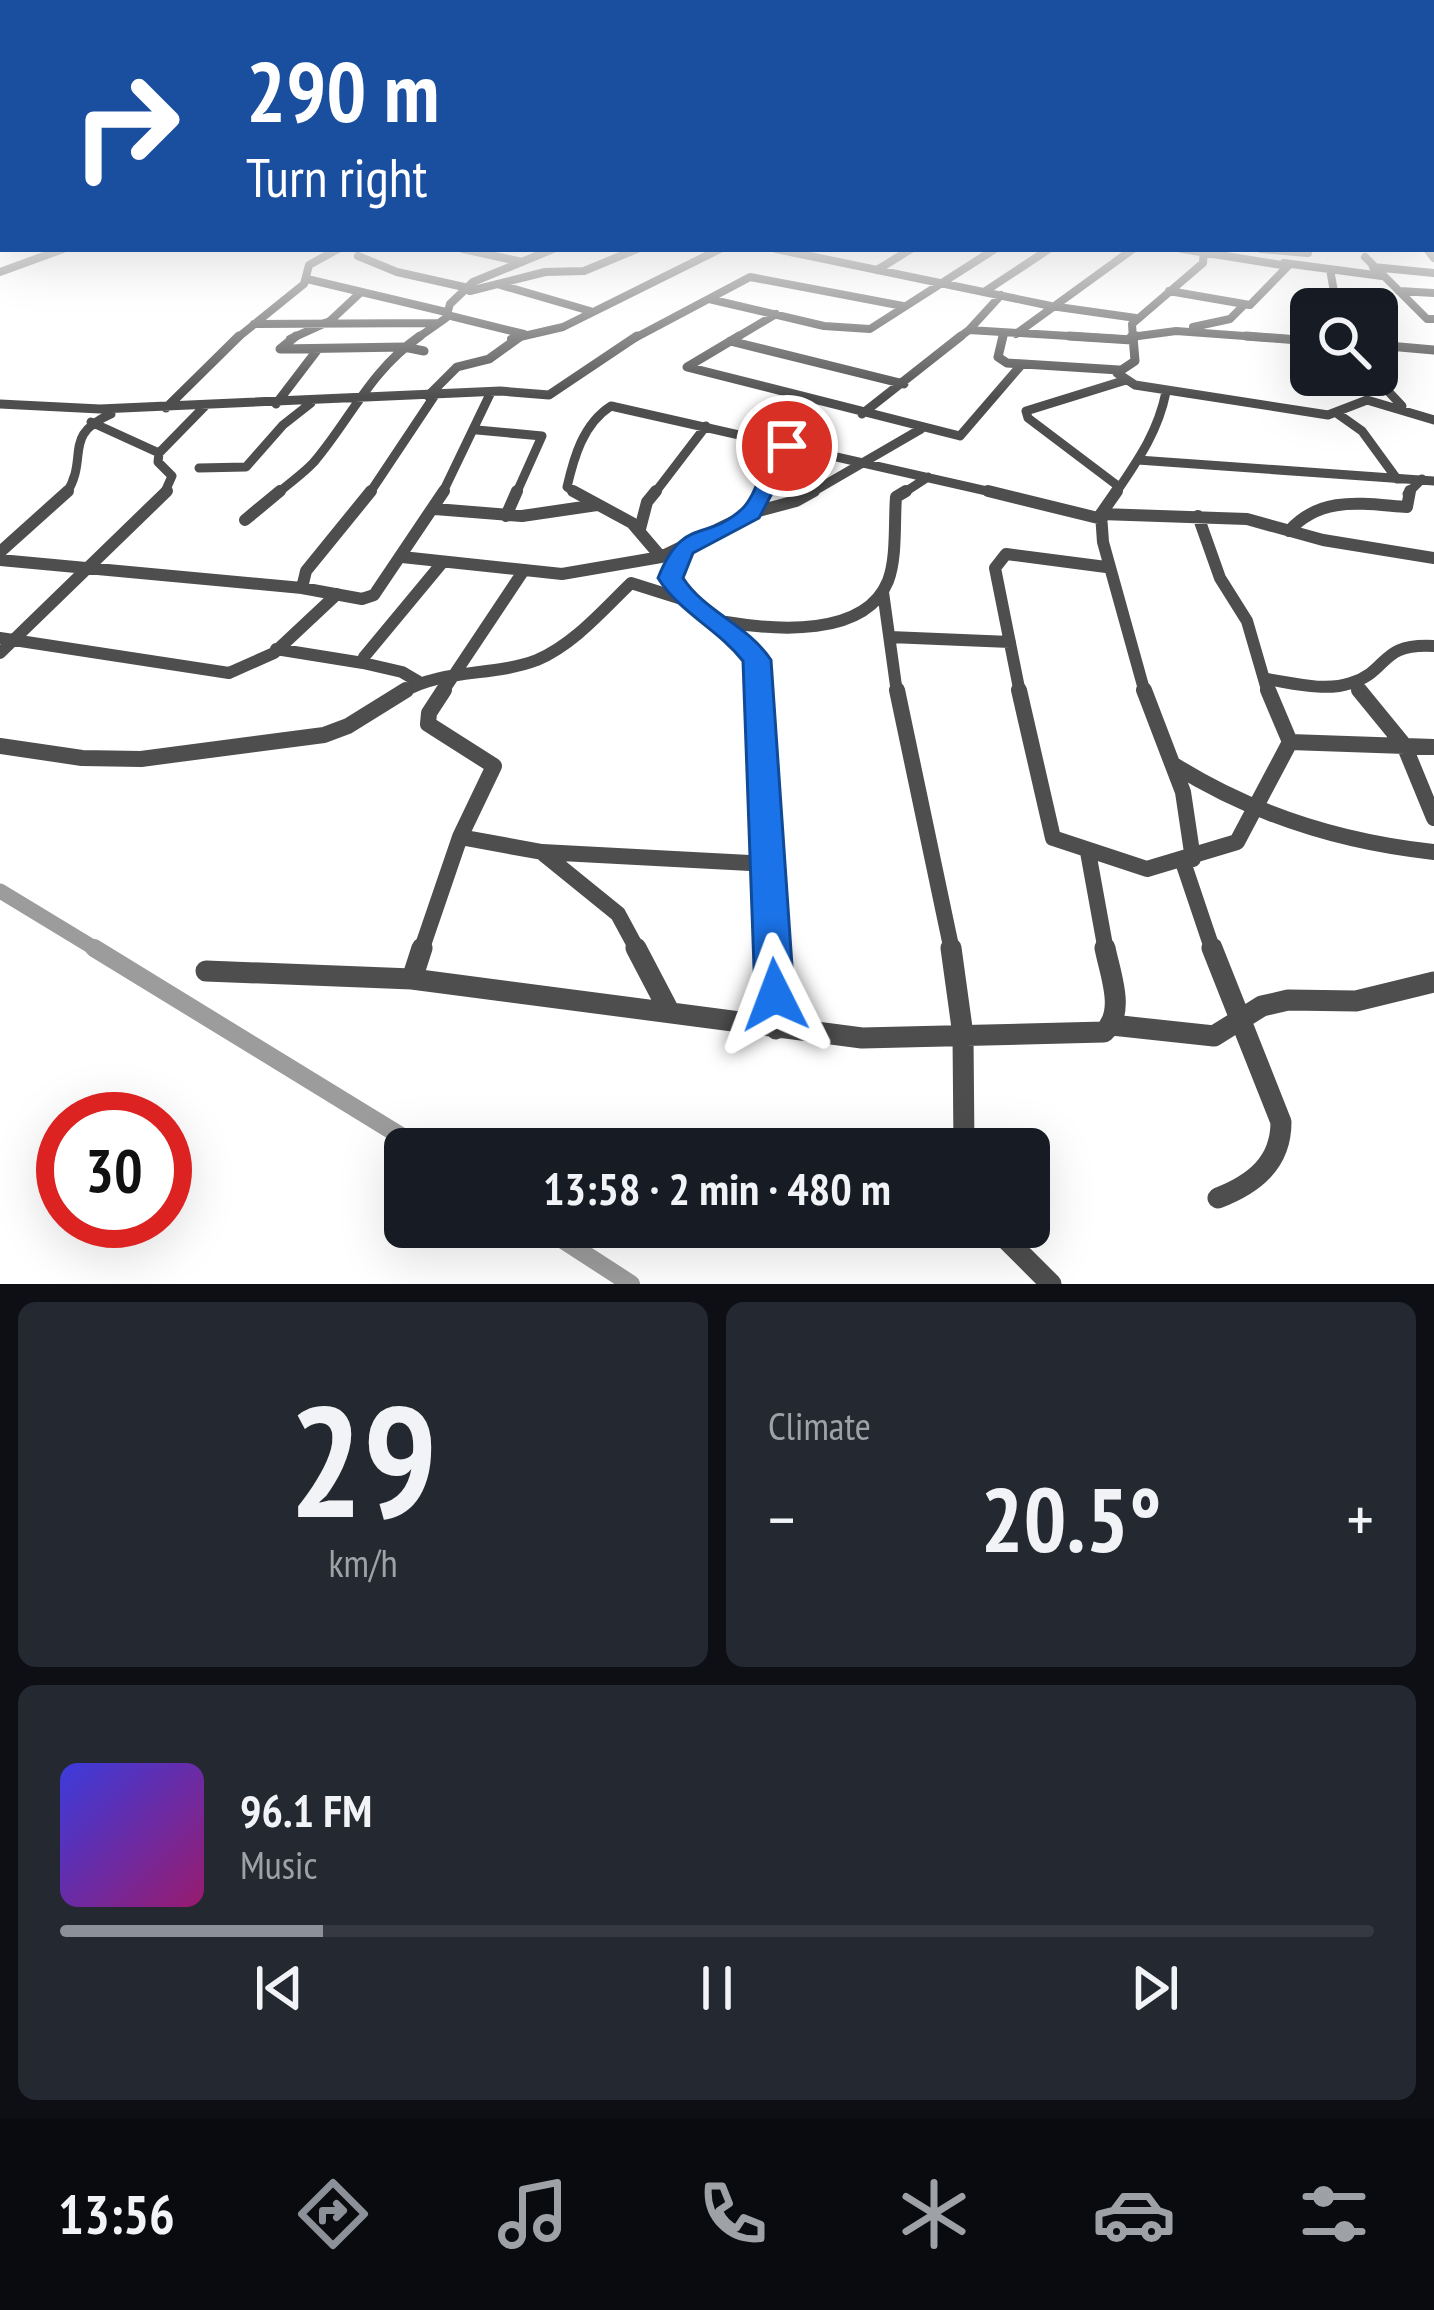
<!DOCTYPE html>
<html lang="en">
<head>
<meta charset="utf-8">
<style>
	:root { --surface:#171b24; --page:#242831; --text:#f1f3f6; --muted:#9ea1a6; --line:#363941; --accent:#8c9099 }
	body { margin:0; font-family:"PT Sans Narrow",sans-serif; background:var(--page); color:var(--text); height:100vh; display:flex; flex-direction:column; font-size:45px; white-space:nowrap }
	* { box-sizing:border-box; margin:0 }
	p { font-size:39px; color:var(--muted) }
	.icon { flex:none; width:66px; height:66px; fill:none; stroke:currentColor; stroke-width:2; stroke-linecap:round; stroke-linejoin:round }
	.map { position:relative; height:1284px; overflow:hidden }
	.panel { display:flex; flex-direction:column; gap:18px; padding:18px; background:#0d0f14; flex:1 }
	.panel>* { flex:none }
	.top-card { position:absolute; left:0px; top:0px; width:1434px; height:252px; box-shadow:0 12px 48px #0002; background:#1a4fa0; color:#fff; overflow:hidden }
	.tools { position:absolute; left:1290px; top:288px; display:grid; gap:24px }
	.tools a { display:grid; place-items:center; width:108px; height:108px; border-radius:18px; background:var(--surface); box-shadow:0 12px 48px #0002; font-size:60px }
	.speed { position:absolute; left:36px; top:1092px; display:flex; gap:24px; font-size:60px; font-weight:700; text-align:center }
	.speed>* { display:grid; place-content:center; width:156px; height:156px; border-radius:50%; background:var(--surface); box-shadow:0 12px 48px #0002; line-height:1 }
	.speed .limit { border:18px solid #d22; background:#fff; color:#111 }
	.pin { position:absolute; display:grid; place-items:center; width:102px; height:102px; color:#fff; margin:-51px; border:6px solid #fff; border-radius:50%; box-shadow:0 3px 12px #0007 }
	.me { position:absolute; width:132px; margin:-66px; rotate:357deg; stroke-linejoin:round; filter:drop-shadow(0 0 9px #0008) }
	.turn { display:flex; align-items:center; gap:42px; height:252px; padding:0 48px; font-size:54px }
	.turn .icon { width:156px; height:156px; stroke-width:2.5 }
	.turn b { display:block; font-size:84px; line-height:102px }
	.big { font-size:90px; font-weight:700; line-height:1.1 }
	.panel .tile { flex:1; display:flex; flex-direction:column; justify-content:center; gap:18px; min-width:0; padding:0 42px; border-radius:18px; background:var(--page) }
	.panel .dial { align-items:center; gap:0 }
	.dial b { font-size:156px; line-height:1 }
	.song { display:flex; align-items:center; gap:36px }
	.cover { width:144px; height:144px; border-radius:18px; background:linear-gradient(135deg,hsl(240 70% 55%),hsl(320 70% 35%)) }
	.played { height:12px; border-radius:6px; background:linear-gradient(90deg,var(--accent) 20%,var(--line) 20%) }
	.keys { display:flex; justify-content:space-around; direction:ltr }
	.heat { display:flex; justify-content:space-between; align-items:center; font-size:66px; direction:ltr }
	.panel .tiles { flex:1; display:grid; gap:18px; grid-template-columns:1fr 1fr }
	.tile:last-child { grid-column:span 2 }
	.trip { position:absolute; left:384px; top:1128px; width:666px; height:120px; border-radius:18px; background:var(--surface); box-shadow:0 12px 48px #0002; font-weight:700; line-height:120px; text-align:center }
	.menu { display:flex; height:192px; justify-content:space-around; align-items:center; background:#090b0e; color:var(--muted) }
	.menu .icon { width:84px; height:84px }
	.menu .selected { color:var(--accent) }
	.menu b { font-size:54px; color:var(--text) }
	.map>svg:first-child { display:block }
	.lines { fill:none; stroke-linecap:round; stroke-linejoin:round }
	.canal-far1 { stroke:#9c9c9c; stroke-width:15 }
	.canal { stroke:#9c9c9c; stroke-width:18 }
	.minor-far4 { stroke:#4e4e4e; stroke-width:8 }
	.minor-far3 { stroke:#4e4e4e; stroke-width:9 }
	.minor-far2 { stroke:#4e4e4e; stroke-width:12 }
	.minor-far1 { stroke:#4e4e4e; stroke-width:16 }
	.minor { stroke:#4e4e4e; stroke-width:21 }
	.route { fill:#1a73e8; stroke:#114b97; stroke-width:3 }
</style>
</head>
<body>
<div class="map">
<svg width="1434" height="1284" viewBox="0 0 1434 1284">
	<rect width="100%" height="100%" fill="#fff"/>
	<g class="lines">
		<path class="canal-far1" d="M0,891L99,951"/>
		<path class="canal" d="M94,948L422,1149
			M543,1227L631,1284"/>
		<path class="minor-far4" d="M463,249L522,262
			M776,249L1051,306L1136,318
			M1261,249L1308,253
			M1427,249L1434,258
			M358,256L397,272L464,287
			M1365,257L1427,319H1434
			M1284,263L1382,276
			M1373,267L1434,273
			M1330,269L1337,309
			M877,270L911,249
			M0,272L63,249
			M307,279L446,312
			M497,284L590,311
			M470,291L545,272L584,271L637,249
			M1169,291L1250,305L1288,266L1182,249
			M1399,291L1434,293
			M984,292L1049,249
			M1001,295L969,330L1118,339
			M709,299L824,326L870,329L995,249
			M447,315L524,334
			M254,324L438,323
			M1193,327L1230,319L1244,305
			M1016,334L1133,249
			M1131,337L1176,331L1286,339
			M236,339L304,284L309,265L338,249
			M290,339L330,321L360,293
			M416,339L446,318L450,304L473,282L553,249
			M511,339L563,327L720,249
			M633,339L750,277L903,306
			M734,339L776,314
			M957,339L969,330
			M1002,339L1004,333
			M1133,339L1132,324L1203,263L1204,249"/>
		<path class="minor-far3" d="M296,336L280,349L404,347L424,351
			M739,336L687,367L960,436L1022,364
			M1003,336L998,357L1007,363L1119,370
			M1069,336L1132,340
			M1133,336L1135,361L1117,373L1135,385L1328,415L1367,400L1434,420
			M1246,336L1311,341
			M1131,337L1137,336
			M730,341L904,384
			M1377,345L1434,350
			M1373,375L1402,406
			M428,396L457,367L489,359L521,336
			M0,404L100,409L500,391L549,395L637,336
			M276,404L318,349
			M166,408L239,336
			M862,414L961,336
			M1338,414L1362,431L1397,479
			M91,422L159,453
			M477,430L542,436L516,494
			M1138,460L1434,481
			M199,468L246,467L283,425L311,403
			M1118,486L1028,418L1026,411L1126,380
			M66,494C90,457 61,436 111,414
			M164,494L172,476L158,462L159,453L205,406
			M277,494C289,483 303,474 314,462C352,417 369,372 420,336
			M369,494L435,395
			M442,494L491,392
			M579,494L567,487C574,457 583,424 611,406L1000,494
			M654,494L706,426
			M761,494L787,445
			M809,494L921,429
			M902,494L928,477
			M1115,494C1138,460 1158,432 1166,392
			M1407,494L1422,479"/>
		<path class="minor-far2" d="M371,491L306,571L302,588L362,599L374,595L444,491
			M573,491L632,523L661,557
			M988,491L1102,519
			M1117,491L1101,514L1103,542L1145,693
			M435,509L522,516L597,505
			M751,513L763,491
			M1101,514L1247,519L1323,540L1434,558
			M506,516L517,491
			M1198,516L1220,578L1247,621L1268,693
			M245,520L280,491
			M640,529L647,502L656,491
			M1289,531C1321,495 1363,504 1407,507L1410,491
			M682,549L671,574L675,587L749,649L757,660L759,693
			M0,552L68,491
			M402,557L562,574L661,557L751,513L796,501L814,491
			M0,560L302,588
			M883,592L897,693
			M726,622C774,630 865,638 888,581C897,558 894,522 896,497L906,491
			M890,637L1010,642
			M0,638L229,673L274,653L337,594
			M276,649L363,663
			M0,653L167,491
			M1266,679C1293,683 1325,692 1351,683C1391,670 1378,643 1434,646
			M419,682L402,672L363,663L364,657L442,563
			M1355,683L1361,693
			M401,693C442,668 493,677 537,660C574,644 602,611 631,583L688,601
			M442,693L524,570
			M1020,693L995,568L1006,554L1106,567"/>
		<path class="minor-far1" d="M759,690L772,951
			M897,690L952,951
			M1019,690L1053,838L1147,869L1237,842L1290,742L1268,690
			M1144,690L1183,792L1193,859
			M1359,690L1404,745L1434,818
			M1290,742L1434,747
			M0,746L82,758L141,759L324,735L348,726L406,690
			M1174,765C1254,815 1340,842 1434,852
			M460,837L542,852L768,864
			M1088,852L1106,951
			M544,854L618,914L638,951
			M1183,862L1213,951
			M421,951L460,837L494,766L428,724L429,713L444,690"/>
		<path class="minor" d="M636,948L669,1011
			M772,948L776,1029
			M951,948L963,1035L964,1149
			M1212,948L1281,1122C1281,1163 1254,1184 1218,1198
			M206,971L412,979L862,1038L1104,1032C1126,1012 1110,974 1105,948
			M412,979L422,948
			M1112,1025L1214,1036L1262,1006L1288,1000L1356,1001L1434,982
			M994,1227L1051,1284"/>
	</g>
	<linearGradient id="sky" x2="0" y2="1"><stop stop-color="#89aaca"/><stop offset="0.55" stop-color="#fff"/><stop offset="1" stop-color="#fff" stop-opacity="0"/></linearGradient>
	<rect width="1434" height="398" fill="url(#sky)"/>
	<path class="route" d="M787,439L797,446L759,518L693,553L683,578C705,612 748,625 771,660L794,995L788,1008L775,1014L761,1008L755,995L743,661C718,629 680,613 658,578C683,515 705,543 742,509C761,491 762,449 787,439Z"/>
</svg>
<div class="tools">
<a><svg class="icon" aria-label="search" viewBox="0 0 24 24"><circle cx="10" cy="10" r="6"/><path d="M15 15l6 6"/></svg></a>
</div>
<div class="speed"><div class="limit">30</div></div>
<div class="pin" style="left:787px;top:446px;background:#d93025"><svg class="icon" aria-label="arrive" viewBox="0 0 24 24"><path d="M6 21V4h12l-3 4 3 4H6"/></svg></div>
<svg class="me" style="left:775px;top:995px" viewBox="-20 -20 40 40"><path d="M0-17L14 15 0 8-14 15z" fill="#1a73e8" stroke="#fff" stroke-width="4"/></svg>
<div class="trip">13:58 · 2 min · 480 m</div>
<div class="top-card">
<div class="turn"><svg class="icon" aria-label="right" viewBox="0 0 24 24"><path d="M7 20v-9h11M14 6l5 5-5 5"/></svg><div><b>290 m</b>Turn right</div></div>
</div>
</div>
<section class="panel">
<div class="tiles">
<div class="tile dial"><b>29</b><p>km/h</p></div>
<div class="tile"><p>Climate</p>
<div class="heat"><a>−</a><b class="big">20.5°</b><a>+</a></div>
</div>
<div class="tile">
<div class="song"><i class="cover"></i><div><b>96.1 FM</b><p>Music</p></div></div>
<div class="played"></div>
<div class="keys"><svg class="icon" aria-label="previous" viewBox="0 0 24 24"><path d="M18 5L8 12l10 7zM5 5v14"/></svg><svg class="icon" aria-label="pause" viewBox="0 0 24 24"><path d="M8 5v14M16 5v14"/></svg><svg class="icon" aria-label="next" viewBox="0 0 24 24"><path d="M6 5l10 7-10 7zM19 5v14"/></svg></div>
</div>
</div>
</section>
<nav class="menu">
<b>13:56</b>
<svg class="icon selected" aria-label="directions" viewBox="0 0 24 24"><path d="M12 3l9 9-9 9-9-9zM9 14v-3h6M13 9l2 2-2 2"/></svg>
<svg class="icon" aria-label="music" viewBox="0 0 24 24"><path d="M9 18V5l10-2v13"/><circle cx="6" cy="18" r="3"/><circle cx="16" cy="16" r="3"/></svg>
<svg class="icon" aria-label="phone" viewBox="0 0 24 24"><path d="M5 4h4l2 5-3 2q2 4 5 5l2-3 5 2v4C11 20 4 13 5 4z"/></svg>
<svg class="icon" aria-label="climate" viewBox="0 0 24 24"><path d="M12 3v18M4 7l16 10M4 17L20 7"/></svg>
<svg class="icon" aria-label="car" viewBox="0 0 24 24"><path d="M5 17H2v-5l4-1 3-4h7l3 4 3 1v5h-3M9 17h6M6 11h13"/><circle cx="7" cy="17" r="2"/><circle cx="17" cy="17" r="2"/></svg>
<svg class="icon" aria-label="filters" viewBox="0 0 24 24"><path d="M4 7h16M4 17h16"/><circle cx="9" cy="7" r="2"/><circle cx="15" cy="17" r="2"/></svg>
</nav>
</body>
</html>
